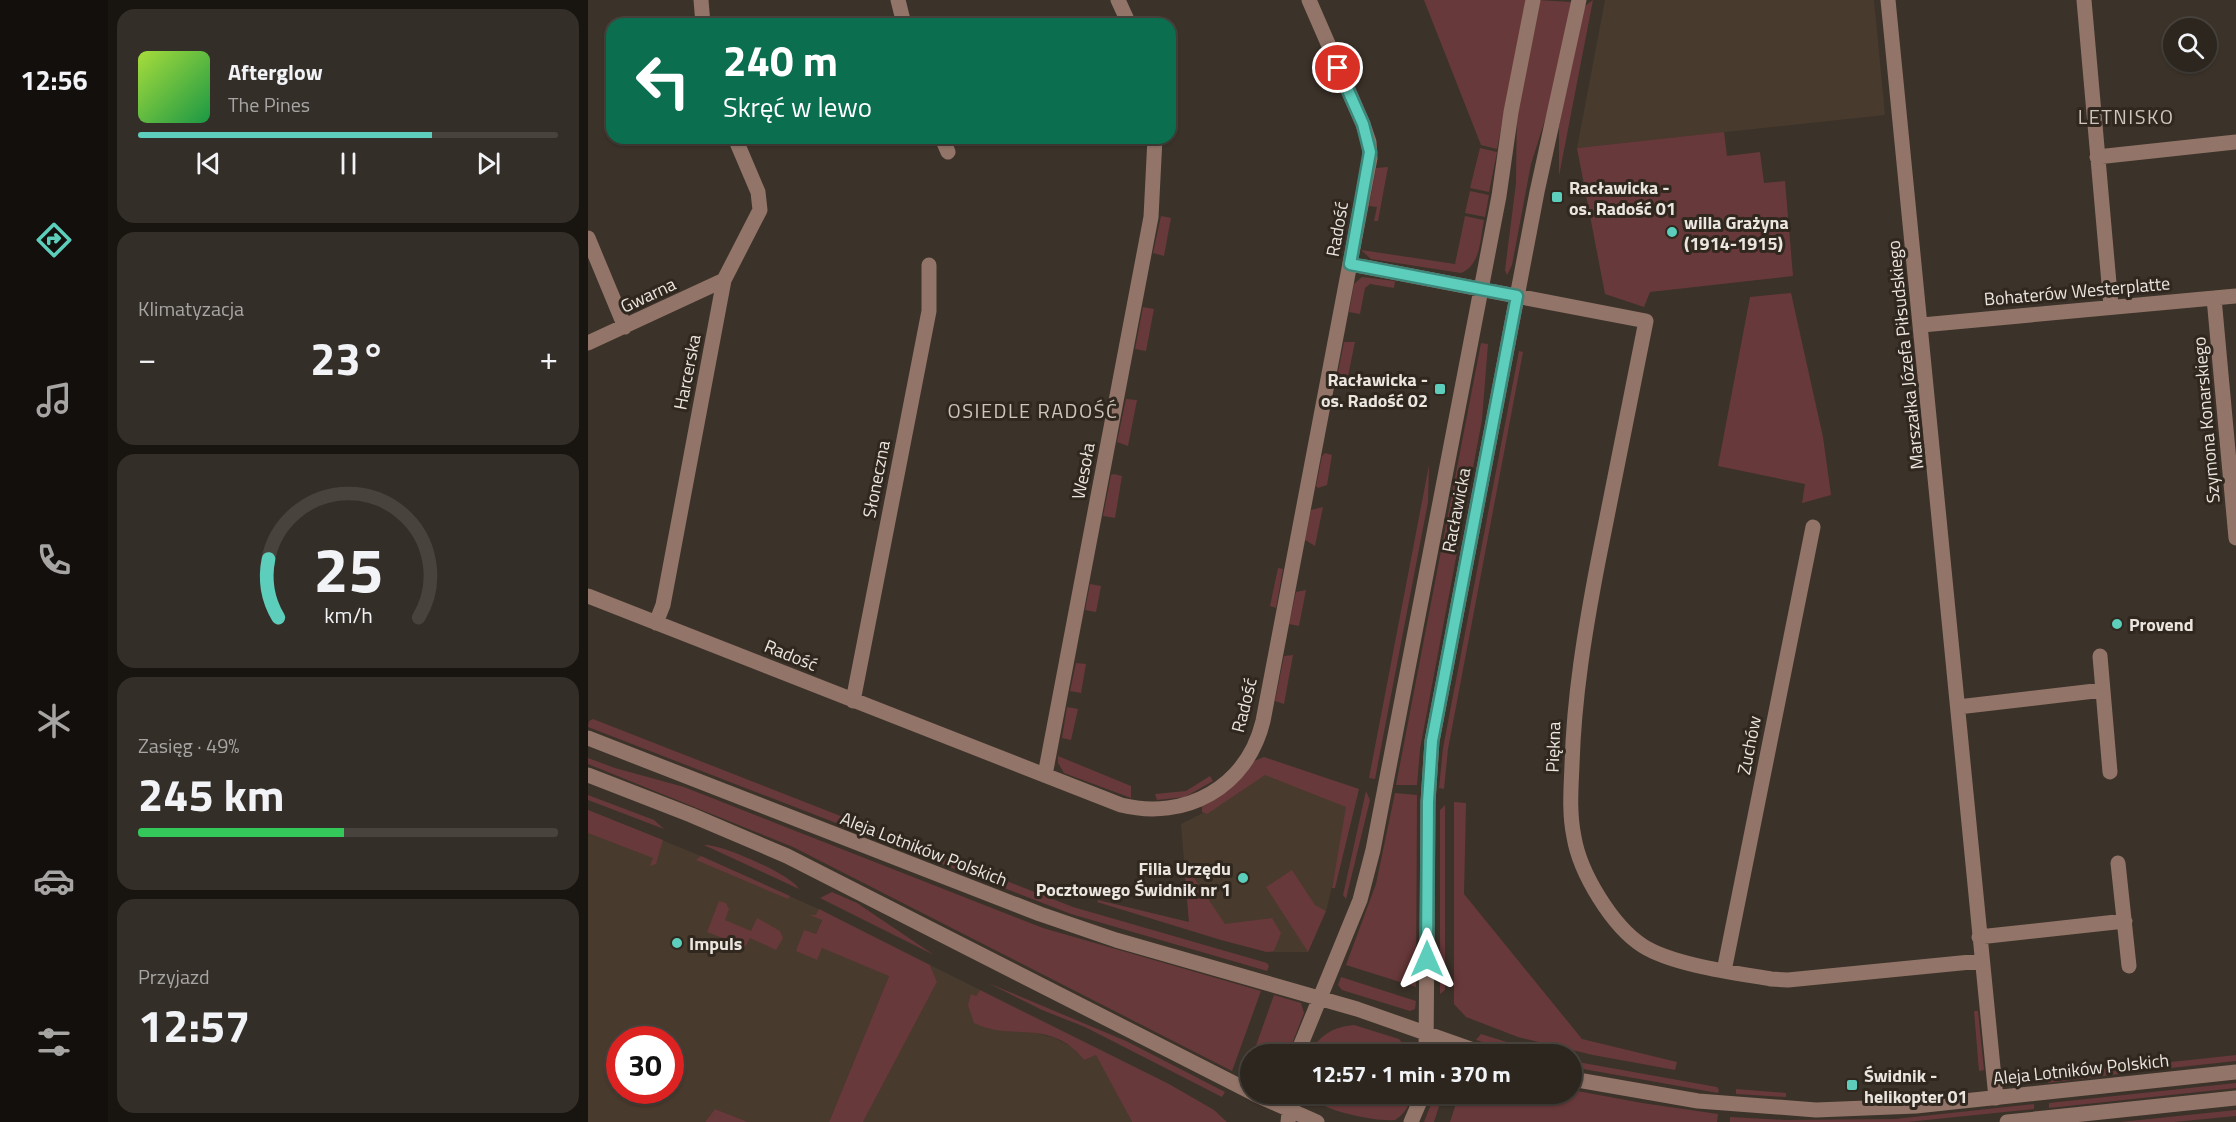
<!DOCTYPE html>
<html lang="pl">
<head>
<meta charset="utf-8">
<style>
	:root { --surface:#2c261f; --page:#342e28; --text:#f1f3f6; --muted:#a6a5a4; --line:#48433d; --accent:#5ccebb }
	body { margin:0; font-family:"Titillium Web",sans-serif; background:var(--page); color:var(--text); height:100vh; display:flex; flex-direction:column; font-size:22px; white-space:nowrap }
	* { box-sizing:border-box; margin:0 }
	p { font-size:20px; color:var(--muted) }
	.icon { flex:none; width:33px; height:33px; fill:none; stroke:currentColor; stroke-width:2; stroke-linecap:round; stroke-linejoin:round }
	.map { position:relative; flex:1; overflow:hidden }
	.details { display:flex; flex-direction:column; gap:9px; padding:9px; background:#181511; width:480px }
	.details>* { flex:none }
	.top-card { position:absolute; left:18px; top:18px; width:570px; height:126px; border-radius:18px; box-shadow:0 2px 4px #0004,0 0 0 2px var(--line); background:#0b6e4f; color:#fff; overflow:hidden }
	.controls { position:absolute; left:1575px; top:18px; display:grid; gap:12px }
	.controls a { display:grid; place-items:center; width:54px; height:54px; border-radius:50%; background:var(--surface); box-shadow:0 2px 4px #0004,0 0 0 2px var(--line); font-size:30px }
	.speed { position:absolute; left:18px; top:1026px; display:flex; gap:12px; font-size:30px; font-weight:700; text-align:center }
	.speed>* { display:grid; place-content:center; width:78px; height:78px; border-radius:50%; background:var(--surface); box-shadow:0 2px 4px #0004,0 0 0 2px var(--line); line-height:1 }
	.speed .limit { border:9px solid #d22; background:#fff; color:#111 }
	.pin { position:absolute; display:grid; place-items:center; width:51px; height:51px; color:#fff; margin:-26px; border:3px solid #fff; border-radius:50%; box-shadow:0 2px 6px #0007 }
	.me { position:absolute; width:66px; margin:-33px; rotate:0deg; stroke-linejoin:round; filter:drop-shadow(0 0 4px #0008) }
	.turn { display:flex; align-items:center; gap:21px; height:126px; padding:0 18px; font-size:27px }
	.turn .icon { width:78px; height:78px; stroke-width:2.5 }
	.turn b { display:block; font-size:42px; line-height:51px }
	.big { font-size:45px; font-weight:700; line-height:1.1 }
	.details .tile { flex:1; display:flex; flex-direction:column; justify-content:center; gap:9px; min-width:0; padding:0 21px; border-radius:18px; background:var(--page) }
	.details .dial { align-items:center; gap:0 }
	.dial svg { height:156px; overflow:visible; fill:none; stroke:var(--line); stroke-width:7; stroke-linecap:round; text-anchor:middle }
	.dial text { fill:var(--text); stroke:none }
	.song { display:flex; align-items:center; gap:18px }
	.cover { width:72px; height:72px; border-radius:9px; background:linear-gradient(135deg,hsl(80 70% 55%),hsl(140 70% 35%)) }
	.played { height:6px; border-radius:3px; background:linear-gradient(90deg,var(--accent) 70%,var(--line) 70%) }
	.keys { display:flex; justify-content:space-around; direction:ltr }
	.heat { display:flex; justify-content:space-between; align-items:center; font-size:33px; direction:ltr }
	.charge { height:9px; border-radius:4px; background:linear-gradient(90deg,#34c759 49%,var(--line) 0) }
	.trip { position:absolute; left:652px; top:1044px; width:342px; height:60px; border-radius:30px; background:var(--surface); box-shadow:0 2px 4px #0004,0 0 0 2px var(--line); font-weight:700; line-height:60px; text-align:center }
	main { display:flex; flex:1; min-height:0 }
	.menu { display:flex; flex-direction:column; width:108px; justify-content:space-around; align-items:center; background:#120f0c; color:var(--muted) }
	.menu .icon { width:42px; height:42px }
	.menu .active { color:var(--accent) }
	.menu b { font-size:27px; color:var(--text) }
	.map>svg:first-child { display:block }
	.built { fill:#483a2c; fill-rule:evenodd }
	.green { fill:#68393a }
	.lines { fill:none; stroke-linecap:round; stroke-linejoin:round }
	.minor { stroke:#927468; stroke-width:15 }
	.route-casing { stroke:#3c867a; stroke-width:15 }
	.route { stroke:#5ccebb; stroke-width:10 }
	.poi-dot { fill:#5ccebb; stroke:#30281f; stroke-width:2 }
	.labels { text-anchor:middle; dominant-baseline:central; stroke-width:6; stroke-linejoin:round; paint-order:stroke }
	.poi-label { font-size:18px; font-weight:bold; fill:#ebe5e0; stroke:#30281f; text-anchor:start }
	.street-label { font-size:18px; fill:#ebe5e0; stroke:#30281f }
	.neighbourhood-label { font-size:20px; letter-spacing:1.5px; fill:#d0c5ba; stroke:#30281f }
</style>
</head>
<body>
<main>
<nav class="menu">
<b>12:56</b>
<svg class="icon active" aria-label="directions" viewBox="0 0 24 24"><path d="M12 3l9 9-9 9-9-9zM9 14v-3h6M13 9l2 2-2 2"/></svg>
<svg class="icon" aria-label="music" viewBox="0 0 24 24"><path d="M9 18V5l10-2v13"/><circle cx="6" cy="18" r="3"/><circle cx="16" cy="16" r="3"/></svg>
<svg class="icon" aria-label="phone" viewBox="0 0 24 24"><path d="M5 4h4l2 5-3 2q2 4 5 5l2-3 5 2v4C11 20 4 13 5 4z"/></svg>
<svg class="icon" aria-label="climate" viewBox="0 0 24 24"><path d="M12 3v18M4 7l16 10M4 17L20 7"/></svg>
<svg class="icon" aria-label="car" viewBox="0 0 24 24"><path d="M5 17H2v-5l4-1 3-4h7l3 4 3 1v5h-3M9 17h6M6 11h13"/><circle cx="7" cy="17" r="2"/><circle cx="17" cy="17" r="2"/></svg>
<svg class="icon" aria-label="filters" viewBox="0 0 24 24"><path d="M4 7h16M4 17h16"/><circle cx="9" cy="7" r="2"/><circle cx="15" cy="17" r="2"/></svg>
</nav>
<section class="details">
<div class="tile">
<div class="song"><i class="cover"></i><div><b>Afterglow</b><p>The Pines</p></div></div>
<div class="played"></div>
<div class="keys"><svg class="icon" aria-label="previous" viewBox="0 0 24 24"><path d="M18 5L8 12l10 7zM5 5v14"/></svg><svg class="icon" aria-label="pause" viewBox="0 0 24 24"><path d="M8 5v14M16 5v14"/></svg><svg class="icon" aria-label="next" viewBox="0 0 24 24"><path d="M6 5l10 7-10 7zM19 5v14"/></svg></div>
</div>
<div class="tile"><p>Klimatyzacja</p>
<div class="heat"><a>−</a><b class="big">23°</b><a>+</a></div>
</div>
<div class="tile dial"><svg viewBox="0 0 100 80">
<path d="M14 69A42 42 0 1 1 86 69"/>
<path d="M14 69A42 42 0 0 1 9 39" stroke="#5ccebb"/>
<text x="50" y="56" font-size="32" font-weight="700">25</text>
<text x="50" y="72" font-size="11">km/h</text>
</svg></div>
<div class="tile"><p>Zasięg · 49%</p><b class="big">245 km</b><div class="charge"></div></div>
<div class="tile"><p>Przyjazd</p><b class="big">12:57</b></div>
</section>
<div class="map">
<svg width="1648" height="1122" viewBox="0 0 1648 1122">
	<rect width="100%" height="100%" fill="#3b3229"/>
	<path class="built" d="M1017,0H1286L1297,115L989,148Z
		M682,769L764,798L739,908L720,952H679L633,940L601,923L593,824L615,813Z
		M0,810L113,856L237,912L228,934L301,976L241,1122H160L127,1109L117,1122H0ZM32,1040H82V1090H32Z
		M342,965L392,990L388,996L441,1031L467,1038L484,1047L496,1060L508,1054L544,1122H275L349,982Z"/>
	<path class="green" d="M836,0H938L909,149L893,145Z
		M949,0L983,2L969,82L943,164L924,265L919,275L917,270L928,183L929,101Z
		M1005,0L971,176V127L993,16L997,6Z
		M1136,132L1139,156L1172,152L1176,183L1197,181L1205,276L1062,292L1056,307L1017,294L989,148Z
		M892,148L909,152L901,192L882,188Z
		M800,167L790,221H786L789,207L781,206L788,168Z
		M882,191L901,195L897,217L877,213Z
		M573,216L583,218L576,256L565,253Z
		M877,216L896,220C892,239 893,265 873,273L783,259L773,250L867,264Z
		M774,277L807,281L806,288L782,284L777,288L772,314L761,312L766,284Z
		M1203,293L1235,437L1243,495L1214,503L1217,484L1130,466L1162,297Z
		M555,307L566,309L558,351L547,349Z
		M756,342H767L759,381L748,382Z
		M893,343L900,344L894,420L832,749L829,785H808Z
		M931,351L935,352L860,749L856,789L851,788L855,748Z
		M538,399L549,400L540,446L529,442Z
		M737,453L744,455L739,485L730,488L728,486L734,456Z
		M841,465L840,502L787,779L781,778Z
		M526,474L534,476L527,518L515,516L523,475Z
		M735,507L727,546L717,540L723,510Z
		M690,568L695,569L688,608L682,606Z
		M502,584L513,586L508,612L497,610Z
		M718,590L711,626L701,624L708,592Z
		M705,655L696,704L687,701L696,656Z
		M488,663L498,664L493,693L482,691Z
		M479,707L490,709L483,740L474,738Z
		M5,719L485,907L679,963L681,966L679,971L483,914L0,727L1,721Z
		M470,756L543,786V798L476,773L470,763Z
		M676,757L771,789L747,888H744L758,807L677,775L619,814L614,812V807L639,791L666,761Z
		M0,758L27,768L96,787L455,928L673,991L644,1071L205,847L0,764Z
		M622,776L625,781L597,797L569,800L567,794L598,791Z
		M778,791L782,800L758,899L755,895Z
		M807,793L829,795L828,987L758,965L788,884Z
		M0,795L66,820L76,829L0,800Z
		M866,802L878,803L876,894L994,1039L1089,1062L1087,1070L1005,1055L930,1037L878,1017L866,1004Z
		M857,805V990L852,994V810Z
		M0,810L75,840L68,864L62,866L65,858L0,833Z
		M116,845C132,843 204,875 211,889Z
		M113,856L202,896L200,899L108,860Z
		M596,863L637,924L684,918L693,933L686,951L679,952L633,940L509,902L510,900L601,922Z
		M704,870L727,905L738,911L720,952L678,887Z
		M244,892L269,903L346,955L232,898Z
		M131,901L138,903L141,909L137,920L163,931L169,918L192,931L195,938L188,950L162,938L157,947L119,932Z
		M231,909L342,965L349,982L275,1122H241L301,976L234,948L229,960L208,951L216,930L228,934L234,920L222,915H228Z
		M753,977L828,1001L827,1009L822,1011L754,990L750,985Z
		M400,983L538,1041L637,1092L634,1097L497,1027L454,1010Z
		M392,990L581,1084L626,1110L639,1122H544L508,1055L496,1060C462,1017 424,1042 386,1023L380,1005L383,994L388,996Z
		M686,995L713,1003L716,1013L700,1054H665Z
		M1386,1011H1390L1396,1070L1391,1071Z
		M766,1025L811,1039L823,1054H722C731,1035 745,1027 766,1025Z
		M893,1034L957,1054H934L888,1040Z
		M1648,1055V1061L1564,1070L1555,1065Z
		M984,1061L1129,1087L1131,1090L1130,1093L984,1067Z
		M1541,1066L1530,1074L1460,1083L1459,1074Z
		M1648,1083V1088L1461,1108V1103Z
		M1148,1089L1198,1093V1097L1148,1094Z
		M984,1090L1054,1103L1130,1114L1129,1122H862L871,1094H984Z
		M721,1094H825C822,1104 817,1114 807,1120C789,1122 730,1111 721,1094Z
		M847,1094H855L846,1122H836Z
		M1446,1104V1109L1319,1122H1142V1117L1197,1120L1307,1119Z
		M127,1109L160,1122H117Z
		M1648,1110V1116L1586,1122H1532Z"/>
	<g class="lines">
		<path class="minor" d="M113,0L115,24
			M310,0L316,24
			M530,0L541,24
			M1300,0L1408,1098
			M1496,0L1523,306
			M354,138L360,152
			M1509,157L1648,142
			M0,238L37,327
			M762,264L1058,321C1042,401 1026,482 1010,562C997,630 986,696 984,765C983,789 981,813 986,837C992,873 1024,926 1055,946C1085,965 1148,973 1183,979L1200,980L1393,961
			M1626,298L1648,538
			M1334,325L1648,296
			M0,343L136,280
			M0,596L533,805C598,821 659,787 675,721L782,158L781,142L775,124L721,0
			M68,623L75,605L136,280L172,210L170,192L147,138
			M1512,656L1522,772
			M265,701L341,311V265
			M1370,707L1515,690
			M0,738L452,914L528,940L769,1009L897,1054
			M0,775L103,815L199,856L663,1092
			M457,775L563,217L567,138
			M1530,863L1541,966
			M1391,937L1537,921
			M1136,971L1225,527
			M709,1054L772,900L785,850L911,196L923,112L945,0
			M838,1054L840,802L844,741L949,192L991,0
			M984,1079L1110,1101L1228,1110L1328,1106L1648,1072
			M666,1094L729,1122
			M700,1122L703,1094
			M823,1122L835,1094
			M1419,1122L1648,1098"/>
	</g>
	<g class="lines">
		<g class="route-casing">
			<path id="route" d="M750,68L775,124L782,152L762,264L929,296L844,741L840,802L839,959"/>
		</g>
		<use href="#route" class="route"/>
	</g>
	<g class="poi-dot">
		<rect x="963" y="191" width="12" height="12" rx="3"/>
		<circle cx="1084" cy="232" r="6"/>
		<rect x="846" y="383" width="12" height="12" rx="3"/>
		<circle cx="1529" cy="624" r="6"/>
		<circle cx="655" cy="878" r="6"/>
		<circle cx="89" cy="943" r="6"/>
		<rect x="1258" y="1079" width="12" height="12" rx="3"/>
	</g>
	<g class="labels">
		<g class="poi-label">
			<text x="981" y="187">Racławicka -<tspan x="981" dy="21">os. Radość 01</tspan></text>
			<text x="1096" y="222">willa Grażyna<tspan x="1096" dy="21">(1914-1915)</tspan></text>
			<text x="840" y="379" text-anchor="end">Racławicka -<tspan x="840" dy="21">os. Radość 02</tspan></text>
			<text x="1541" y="624">Provend</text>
			<text x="643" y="868" text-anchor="end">Filia Urzędu<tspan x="643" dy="21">Pocztowego Świdnik nr 1</tspan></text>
			<text x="101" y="943">Impuls</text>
			<text x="1276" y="1075">Świdnik -<tspan x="1276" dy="21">helikopter 01</tspan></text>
		</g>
		<g class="street-label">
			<text transform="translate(749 229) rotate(-80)">Radość</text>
			<text transform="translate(1489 291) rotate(-5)">Bohaterów Westerplatte</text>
			<text transform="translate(60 295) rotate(-25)">Gwarna</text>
			<text transform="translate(1317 355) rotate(-96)">Marszałka Józefa Piłsudskiego</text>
			<text transform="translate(99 372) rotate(-79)">Harcerska</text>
			<text transform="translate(1618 420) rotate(-95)">Szymona Konarskiego</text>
			<text transform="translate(495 471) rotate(-79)">Wesoła</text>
			<text transform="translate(288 479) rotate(-79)">Słoneczna</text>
			<text transform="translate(868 510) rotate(-79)">Racławicka</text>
			<text transform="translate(203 655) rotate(22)">Radość</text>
			<text transform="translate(656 705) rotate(-76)">Radość</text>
			<text transform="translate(1161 745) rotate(-79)">Zuchów</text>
			<text transform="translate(965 747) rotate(-88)">Piękna</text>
			<text transform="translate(336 849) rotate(21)">Aleja Lotników Polskich</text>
			<text transform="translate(1493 1069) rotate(-6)">Aleja Lotników Polskich</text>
		</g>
		<g class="neighbourhood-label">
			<text x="1538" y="116">LETNISKO</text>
			<text x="445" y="410">OSIEDLE RADOŚĆ</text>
		</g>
	</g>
</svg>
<div class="controls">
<a><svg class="icon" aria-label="search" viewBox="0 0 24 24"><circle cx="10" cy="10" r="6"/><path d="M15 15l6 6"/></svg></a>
</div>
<div class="speed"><div class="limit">30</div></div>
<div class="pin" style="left:750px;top:68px;background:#d93025"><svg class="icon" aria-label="arrive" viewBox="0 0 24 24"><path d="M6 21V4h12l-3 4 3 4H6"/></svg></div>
<svg class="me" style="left:839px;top:959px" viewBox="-20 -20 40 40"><path d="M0-17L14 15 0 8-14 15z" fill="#5ccebb" stroke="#fff" stroke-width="4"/></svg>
<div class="trip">12:57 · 1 min · 370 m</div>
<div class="top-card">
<div class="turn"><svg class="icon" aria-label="left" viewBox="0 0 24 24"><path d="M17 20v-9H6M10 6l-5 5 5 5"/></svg><div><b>240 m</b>Skręć w lewo</div></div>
</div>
</div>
</main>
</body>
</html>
